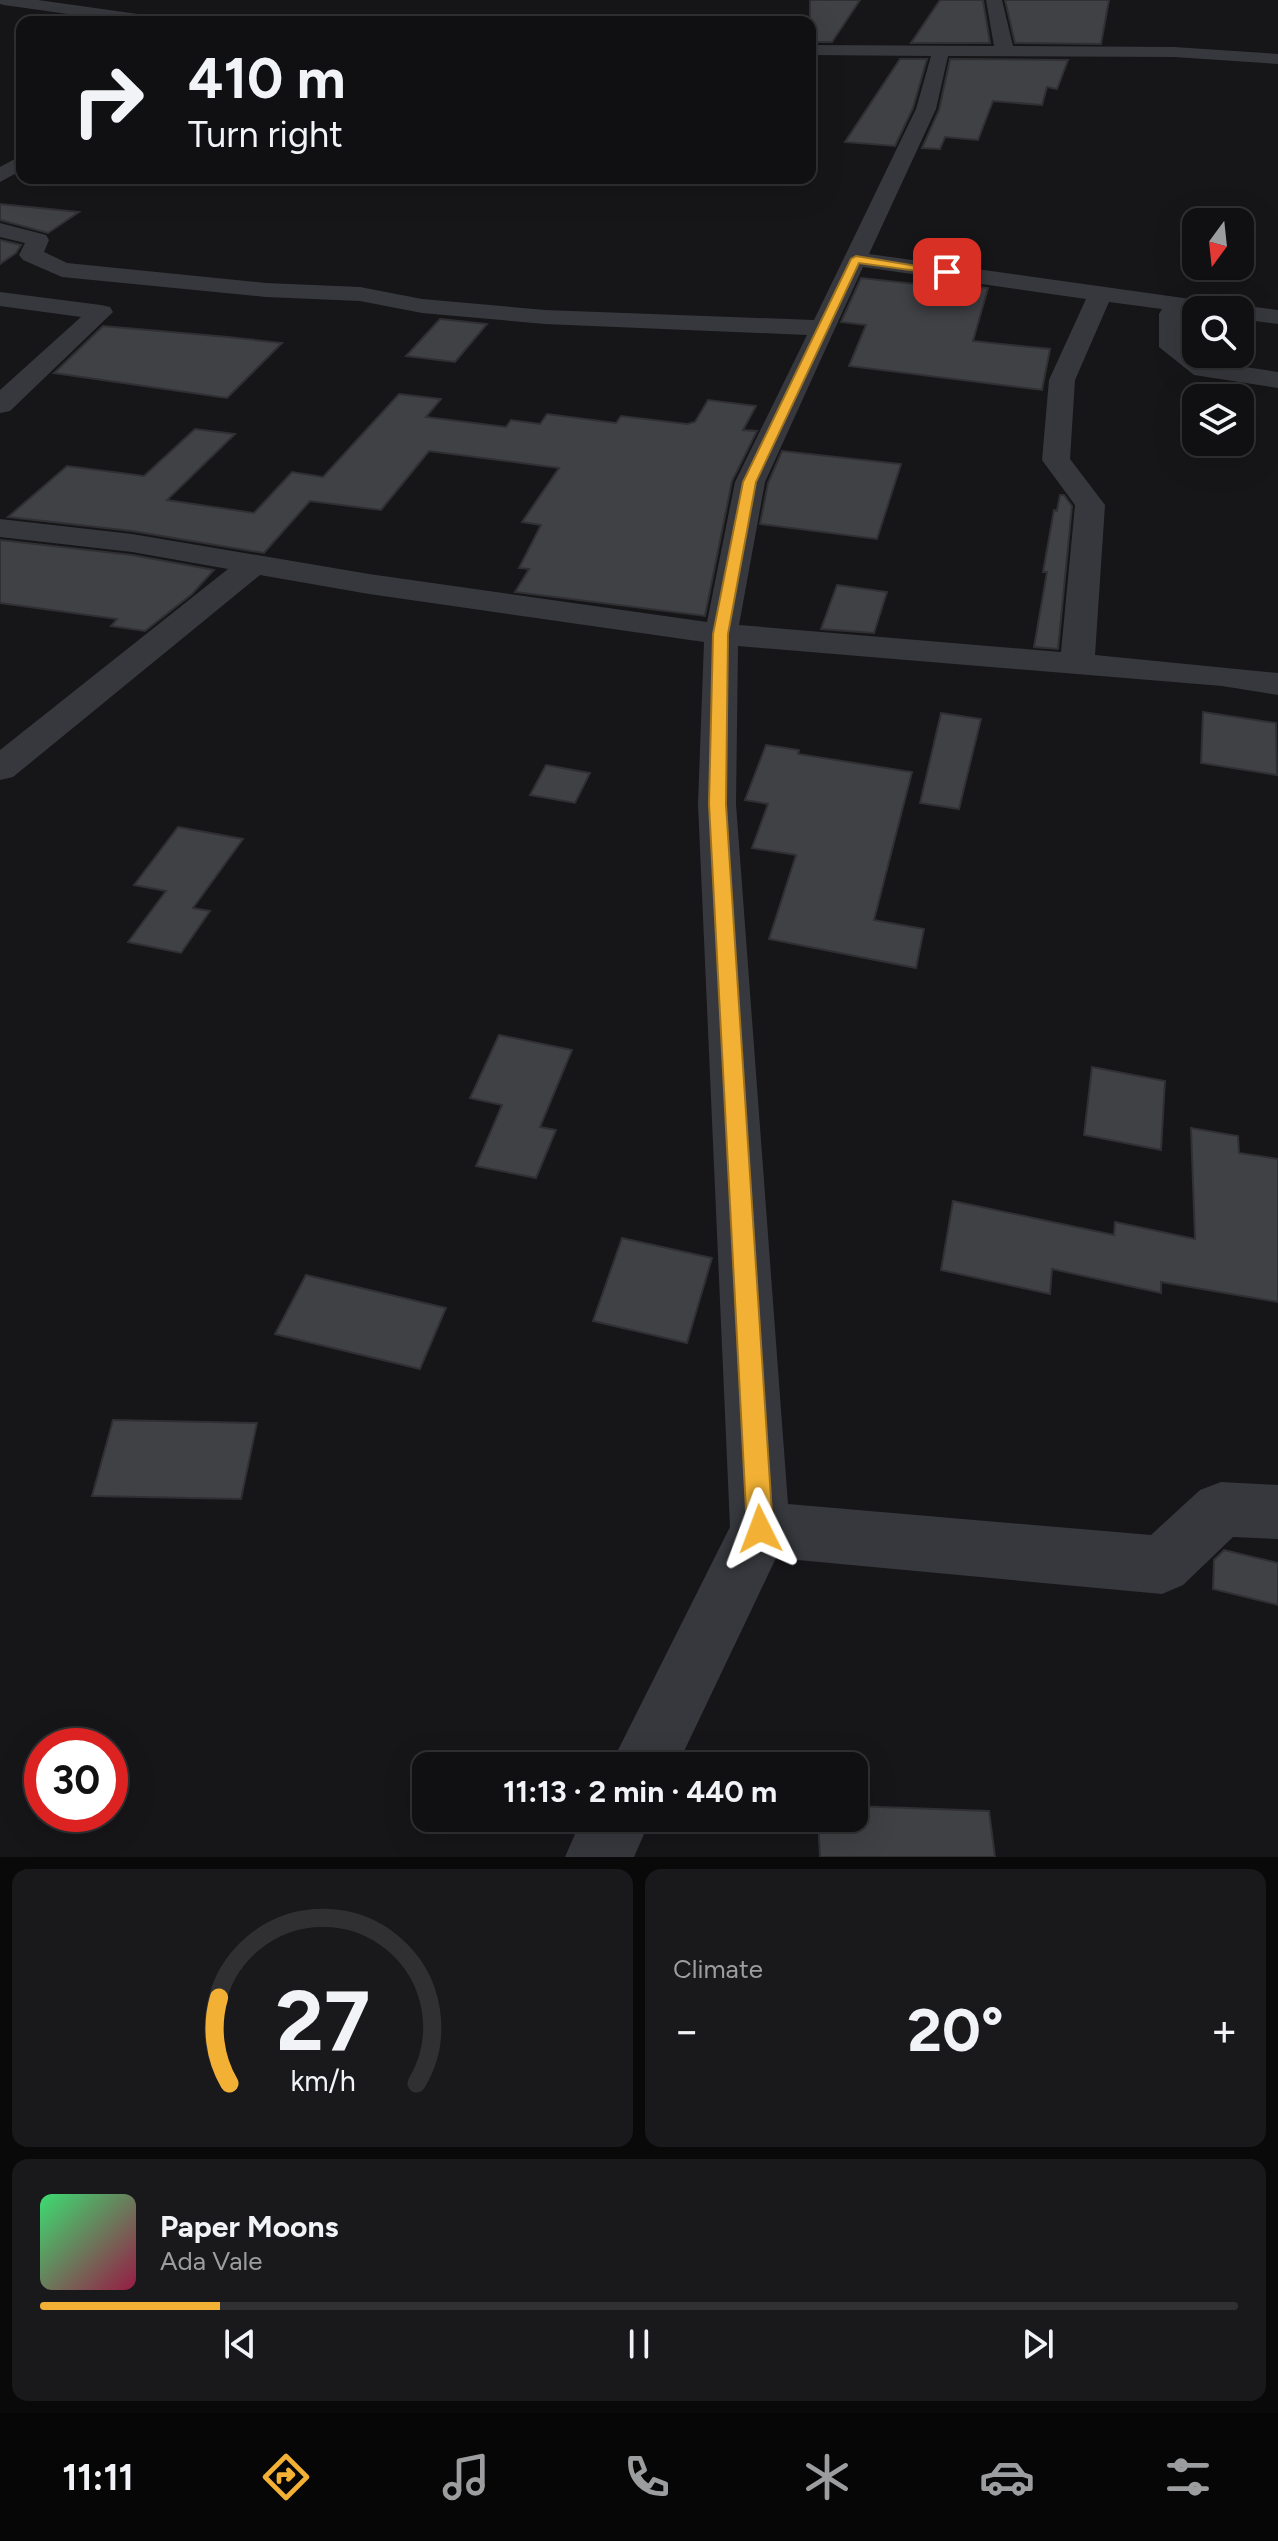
<!DOCTYPE html>
<html lang="en">
<head>
<meta charset="utf-8">
<style>
	:root { --surface:#101012; --page:#19191b; --text:#f1f3f6; --muted:#9c9d9f; --line:#303032; --accent:#f2b134 }
	body { margin:0; font-family:Figtree,sans-serif; background:var(--page); color:var(--text); height:100vh; display:flex; flex-direction:column; font-size:30px; white-space:nowrap }
	* { box-sizing:border-box; margin:0 }
	p { font-size:26px; color:var(--muted) }
	.icon { flex:none; width:44px; height:44px; fill:none; stroke:currentColor; stroke-width:2; stroke-linecap:round; stroke-linejoin:round }
	.map { position:relative; height:1857px; overflow:hidden }
	.details { display:flex; flex-direction:column; gap:12px; padding:12px; background:#09090a; flex:1 }
	.details>* { flex:none }
	.top-card { position:absolute; left:16px; top:16px; width:800px; height:168px; border-radius:16px; box-shadow:0 8px 32px #0002,0 0 0 2px var(--line); background:#101012; color:var(--text); overflow:hidden }
	.needle { width:52px; rotate:195deg }
	.controls { position:absolute; left:1182px; top:208px; display:grid; gap:16px }
	.controls a { display:grid; place-items:center; width:72px; height:72px; border-radius:16px; background:var(--surface); box-shadow:0 8px 32px #0002,0 0 0 2px var(--line); font-size:40px }
	.speed { position:absolute; left:24px; top:1728px; display:flex; gap:16px; font-size:40px; font-weight:700; text-align:center }
	.speed>* { display:grid; place-content:center; width:104px; height:104px; border-radius:50%; background:var(--surface); box-shadow:0 8px 32px #0002,0 0 0 2px var(--line); line-height:1 }
	.speed .limit { border:12px solid #d22; background:#fff; color:#111 }
	.pin { position:absolute; display:grid; place-items:center; width:68px; height:68px; color:#fff; margin:-34px; border-radius:16px; box-shadow:0 4px 12px #0006 }
	.me { position:absolute; width:88px; margin:-44px; rotate:357deg; stroke-linejoin:round; filter:drop-shadow(0 0 6px #0008) }
	.turn { display:flex; align-items:center; gap:28px; height:168px; padding:0 40px; font-size:36px }
	.turn .icon { width:104px; height:104px; stroke-width:2.5 }
	.turn b { display:block; font-size:56px; line-height:68px }
	.big { font-size:60px; font-weight:700; line-height:1.1 }
	.details .tile { flex:1; display:flex; flex-direction:column; justify-content:center; gap:12px; min-width:0; padding:0 28px; border-radius:16px; background:var(--page) }
	.details .dial { align-items:center; gap:0 }
	.dial svg { height:208px; overflow:visible; fill:none; stroke:var(--line); stroke-width:7; stroke-linecap:round; text-anchor:middle }
	.dial text { fill:var(--text); stroke:none }
	.song { display:flex; align-items:center; gap:24px }
	.cover { width:96px; height:96px; border-radius:12px; background:linear-gradient(135deg,hsl(140 70% 55%),hsl(340 70% 35%)) }
	.played { height:8px; border-radius:4px; background:linear-gradient(90deg,var(--accent) 15%,var(--line) 15%) }
	.keys { display:flex; justify-content:space-around; direction:ltr }
	.heat { display:flex; justify-content:space-between; align-items:center; font-size:44px; direction:ltr }
	.details .tiles { flex:1; display:grid; gap:12px; grid-template-columns:1fr 1fr }
	.tile:last-child { grid-column:span 2 }
	.trip { position:absolute; left:412px; top:1752px; width:456px; height:80px; border-radius:16px; background:var(--surface); box-shadow:0 8px 32px #0002,0 0 0 2px var(--line); font-weight:700; line-height:80px; text-align:center }
	.tab-bar { display:flex; height:128px; justify-content:space-around; align-items:center; background:#060607; color:var(--muted) }
	.tab-bar .icon { width:56px; height:56px }
	.tab-bar .current { color:var(--accent) }
	.tab-bar b { font-size:36px; color:var(--text) }
	.map>svg:first-child { display:block }
	.building { fill:#404145; stroke:#303034; stroke-width:2 }
	.lines { fill:none; stroke-linecap:round; stroke-linejoin:round }
	.street { fill:#37383d; fill-rule:evenodd }
	.route { fill:#f2b134; stroke:#9d7322; stroke-width:2 }
</style>
</head>
<body>
<div class="map">
<svg width="1278" height="1857" viewBox="0 0 1278 1857">
	<rect width="100%" height="100%" fill="#161618"/>
	<path class="building" d="M810,0H860L832,42H810Z
		M940,0H983L990,43H911Z
		M1005,0H1109L1101,44L1015,43Z
		M900,59H927L913,108L895,146L845,142Z
		M950,59L1068,60L1057,89L1047,87L1042,105L993,101L978,140L945,137L940,149L922,148L939,110Z
		M0,204L79,212L48,233L0,220Z
		M0,240L21,245L16,253L0,264Z
		M861,278L915,284L917,278L988,288L973,341L1050,349L1042,390L849,366L866,325L841,322Z
		M440,319L487,324L455,362L406,356Z
		M103,326L228,337L282,343L227,398L54,373Z
		M399,394L441,399L426,417L506,427L511,420L540,424L547,414L616,423L621,416L687,424L695,422L708,400L756,406L743,430L757,431L732,481L705,616L515,592L529,569L519,568L541,525L522,522L559,468L429,451L381,510L310,501L264,553L132,531L8,517L67,466L144,476L195,429L235,434L167,500L254,513L292,472L323,477Z
		M782,451L901,464L877,539L760,524L768,483Z
		M1060,495H1064L1072,506L1058,649L1034,647L1047,572H1043L1054,510L1057,511Z
		M0,540L132,555L214,570L192,594L145,631L111,626L117,619L0,603Z
		M837,585L887,592L874,633L821,629Z
		M1203,712L1276,723L1277,775L1201,763Z
		M941,713L981,719L959,809L920,803Z
		M766,745L799,750L798,754L912,772L874,920L924,929L916,968L769,939L796,855L752,848L768,804L745,800Z
		M546,765L590,773L575,803L530,795Z
		M178,827L243,839L193,908L210,911L181,953L128,942L166,891L134,885Z
		M499,1035L572,1050L540,1127L556,1130L536,1178L476,1166L502,1105L470,1098Z
		M1092,1067L1165,1081L1161,1150L1084,1135Z
		M1191,1128L1238,1136L1239,1153L1278,1159V1302L1161,1282V1293L1052,1269L1050,1294L941,1270L953,1201L1114,1235L1115,1222L1195,1239Z
		M622,1238L712,1258L687,1343L593,1321Z
		M306,1275L446,1308L420,1369L275,1334Z
		M113,1420L257,1423L241,1499L92,1496Z
		M1224,1550L1278,1563V1605L1213,1589L1214,1560Z
		M854,1806L989,1811L995,1857H820L818,1818H854Z"/>
	<g class="lines">
		<path class="street" d="M0,0H38L159,17L167,22H124L4,5L0,4Z
			M986,0H1002L1013,46L1174,47L1278,54V64L1174,57L948,56L936,109L869,254L1219,303L1230,308L1240,305L1278,310V324L1240,319V310H1196V314H1183L1185,344L1211,362L1278,372V388L1194,375L1159,347V314L1162,309L1109,302L1075,380L1070,459L1105,505L1095,655L1278,673V695L1222,686L738,646L736,804L788,1504L1151,1535L1200,1490L1221,1482L1278,1485V1539L1233,1537L1183,1585L1162,1594L776,1558L677,1766H610L730,1527L698,804L704,642L369,594L260,575L13,777L0,780V750L228,569L132,552L0,537V519L132,534L369,574L707,622L735,482L807,335L545,324L422,313L360,301L266,297L62,277L23,260L19,255L25,243L0,237V223L46,235L49,240L44,252L67,263L266,283L360,287L422,299L545,310L814,320L916,109L931,56L810,55V45L994,46ZM863,267L1086,299L1049,380L1042,460L1075,505L1061,652L739,625L765,482Z
			M22,155V170L0,182V167Z
			M0,292L101,305L110,307L113,312L10,411L0,413V390L81,317L0,306Z
			M582,1818H651L634,1857H565Z"/>
	</g>
	<path class="route" d="M856,256L953,272L947,275L859,263L756,482L728,634L726,804L773,1529L769,1537L760,1541L751,1537L747,1529L709,804L713,634L743,482L851,259Z"/>
</svg>
<div class="controls">
<a><svg class="needle" viewBox="-14 -14 28 28"><path d="M0-13l5 13h-10z" fill="#e53935"/><path d="M0 13l5-13h-10z" fill="#9c9d9f"/></svg></a>
<a><svg class="icon" aria-label="search" viewBox="0 0 24 24"><circle cx="10" cy="10" r="6"/><path d="M15 15l6 6"/></svg></a>
<a><svg class="icon" aria-label="layers" viewBox="0 0 24 24"><path d="M12 4l9 5-9 5-9-5zM3 14l9 5 9-5"/></svg></a>
</div>
<div class="speed"><div class="limit">30</div></div>
<div class="pin" style="left:947px;top:272px;background:#d93025"><svg class="icon" aria-label="arrive" viewBox="0 0 24 24"><path d="M6 21V4h12l-3 4 3 4H6"/></svg></div>
<svg class="me" style="left:760px;top:1529px" viewBox="-20 -20 40 40"><path d="M0-17L14 15 0 8-14 15z" fill="#f2b134" stroke="#fff" stroke-width="4"/></svg>
<div class="trip">11:13 · 2 min · 440 m</div>
<div class="top-card">
<div class="turn"><svg class="icon" aria-label="right" viewBox="0 0 24 24"><path d="M7 20v-9h11M14 6l5 5-5 5"/></svg><div><b>410 m</b>Turn right</div></div>
</div>
</div>
<section class="details">
<div class="tiles">
<div class="tile dial"><svg viewBox="0 0 100 80">
<path d="M14 69A42 42 0 1 1 86 69"/>
<path d="M14 69A42 42 0 0 1 10 36" stroke="#f2b134"/>
<text x="50" y="56" font-size="32" font-weight="700">27</text>
<text x="50" y="72" font-size="11">km/h</text>
</svg></div>
<div class="tile"><p>Climate</p>
<div class="heat"><a>−</a><b class="big">20°</b><a>+</a></div>
</div>
<div class="tile">
<div class="song"><i class="cover"></i><div><b>Paper Moons</b><p>Ada Vale</p></div></div>
<div class="played"></div>
<div class="keys"><svg class="icon" aria-label="previous" viewBox="0 0 24 24"><path d="M18 5L8 12l10 7zM5 5v14"/></svg><svg class="icon" aria-label="pause" viewBox="0 0 24 24"><path d="M8 5v14M16 5v14"/></svg><svg class="icon" aria-label="next" viewBox="0 0 24 24"><path d="M6 5l10 7-10 7zM19 5v14"/></svg></div>
</div>
</div>
</section>
<nav class="tab-bar">
<b>11:11</b>
<svg class="icon current" aria-label="directions" viewBox="0 0 24 24"><path d="M12 3l9 9-9 9-9-9zM9 14v-3h6M13 9l2 2-2 2"/></svg>
<svg class="icon" aria-label="music" viewBox="0 0 24 24"><path d="M9 18V5l10-2v13"/><circle cx="6" cy="18" r="3"/><circle cx="16" cy="16" r="3"/></svg>
<svg class="icon" aria-label="phone" viewBox="0 0 24 24"><path d="M5 4h4l2 5-3 2q2 4 5 5l2-3 5 2v4C11 20 4 13 5 4z"/></svg>
<svg class="icon" aria-label="climate" viewBox="0 0 24 24"><path d="M12 3v18M4 7l16 10M4 17L20 7"/></svg>
<svg class="icon" aria-label="car" viewBox="0 0 24 24"><path d="M5 17H2v-5l4-1 3-4h7l3 4 3 1v5h-3M9 17h6M6 11h13"/><circle cx="7" cy="17" r="2"/><circle cx="17" cy="17" r="2"/></svg>
<svg class="icon" aria-label="filters" viewBox="0 0 24 24"><path d="M4 7h16M4 17h16"/><circle cx="9" cy="7" r="2"/><circle cx="15" cy="17" r="2"/></svg>
</nav>
</body>
</html>
